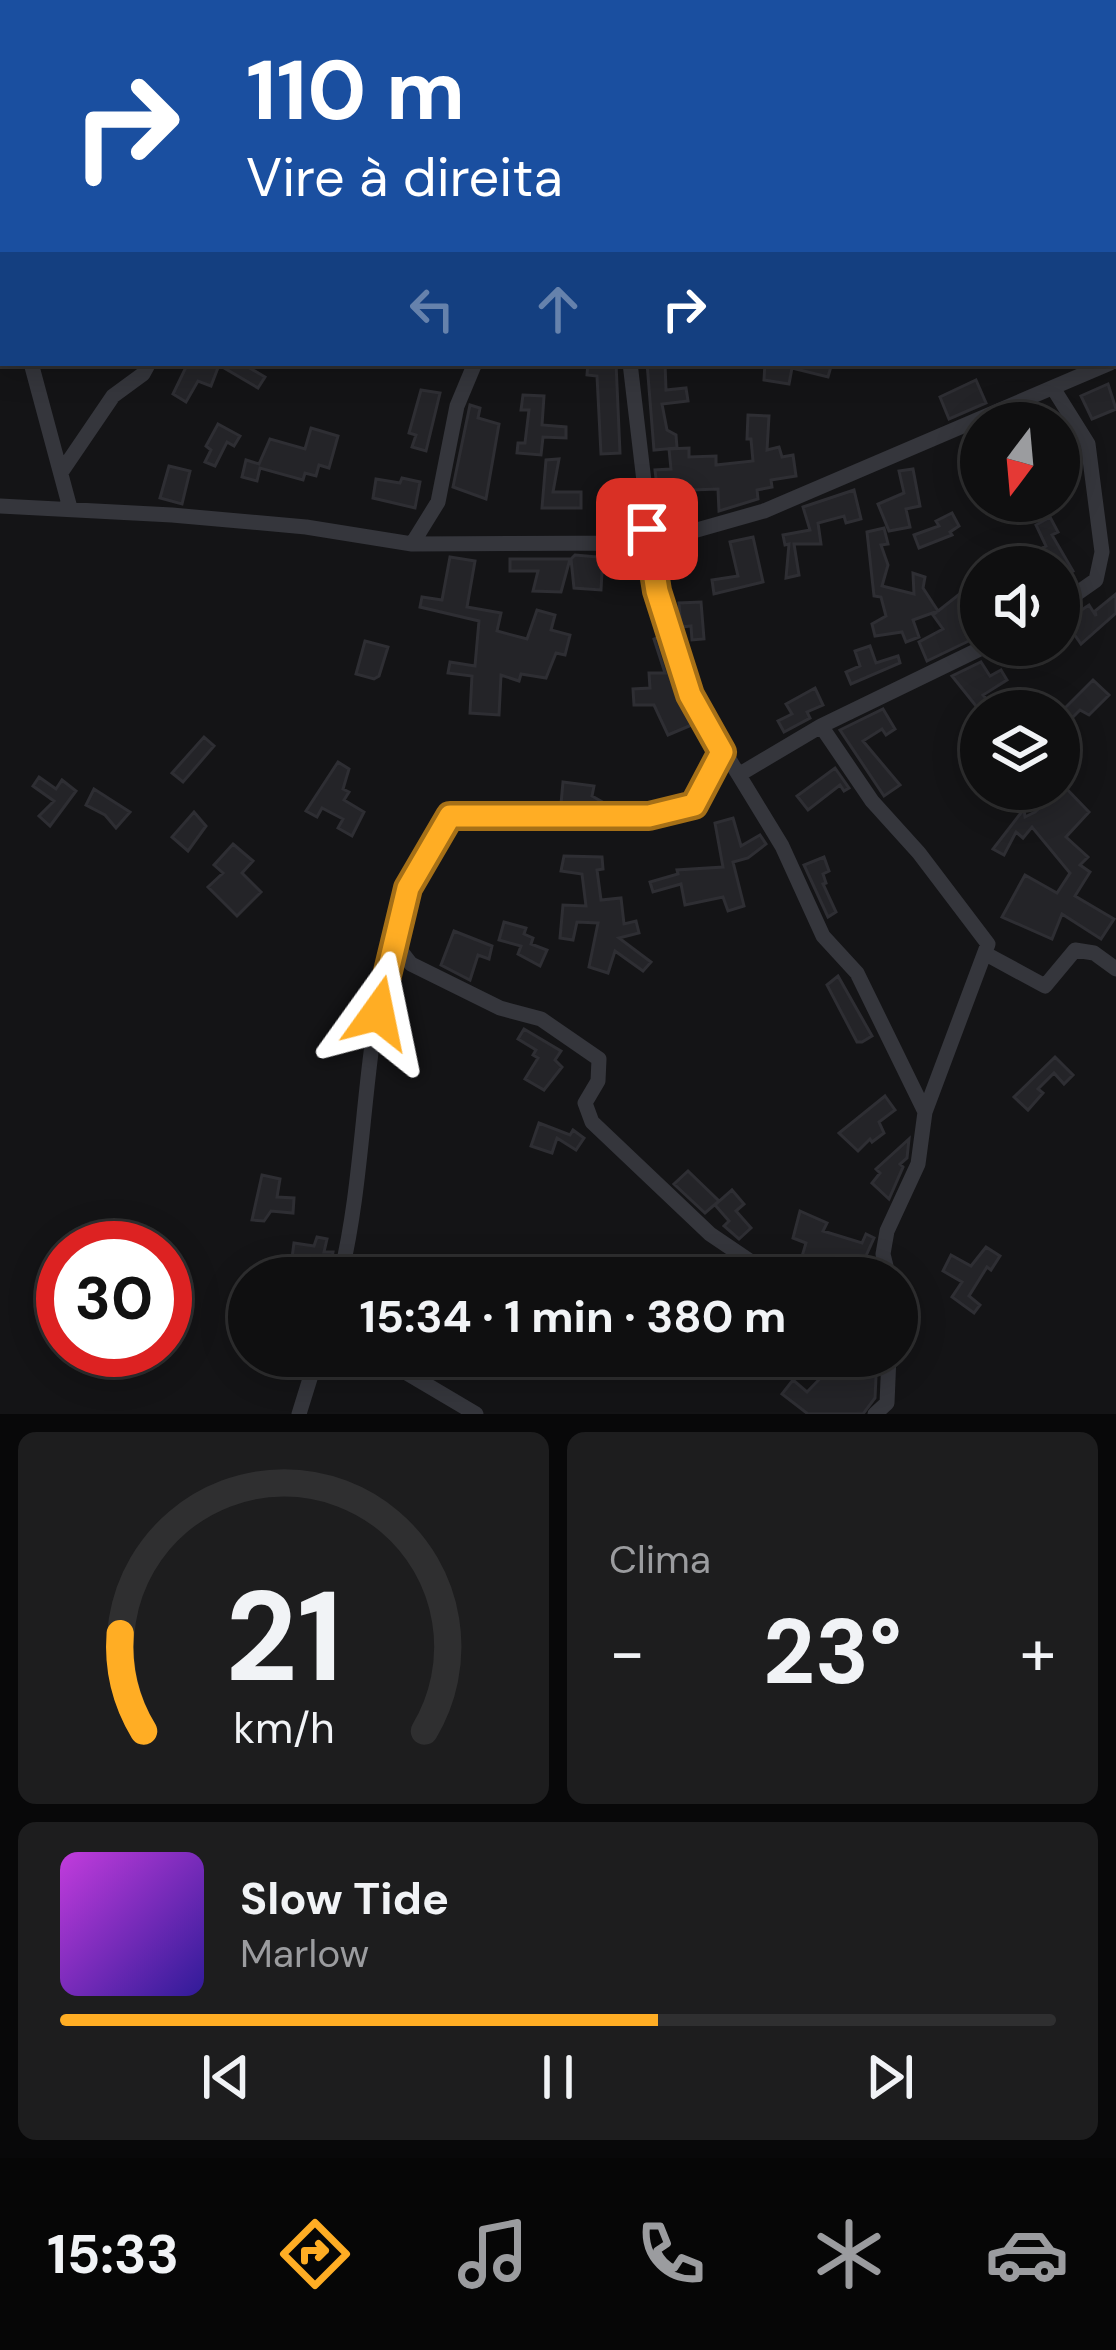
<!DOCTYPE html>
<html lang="pt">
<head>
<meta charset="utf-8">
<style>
	:root { --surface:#0f0f10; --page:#1d1d1e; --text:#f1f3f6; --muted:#9b9c9f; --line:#2f2f30; --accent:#ffad24 }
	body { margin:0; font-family:"DM Sans",sans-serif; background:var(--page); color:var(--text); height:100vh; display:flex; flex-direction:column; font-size:45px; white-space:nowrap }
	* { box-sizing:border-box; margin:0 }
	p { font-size:39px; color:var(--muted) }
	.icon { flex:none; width:66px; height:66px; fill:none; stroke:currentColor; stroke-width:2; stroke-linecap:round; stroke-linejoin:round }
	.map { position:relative; height:1414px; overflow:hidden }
	.details { display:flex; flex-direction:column; gap:18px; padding:18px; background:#080809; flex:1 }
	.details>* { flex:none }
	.guide { position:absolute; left:0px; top:0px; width:1116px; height:366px; box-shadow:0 6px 30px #0003,0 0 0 3px var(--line); background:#1a4fa0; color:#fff; overflow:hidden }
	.needle { width:78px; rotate:196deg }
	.fabs { position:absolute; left:960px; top:402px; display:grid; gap:24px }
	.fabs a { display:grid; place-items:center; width:120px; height:120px; border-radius:50%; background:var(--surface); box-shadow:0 6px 30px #0003,0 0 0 3px var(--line); font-size:60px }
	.speed { position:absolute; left:36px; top:1221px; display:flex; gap:24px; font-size:60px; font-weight:700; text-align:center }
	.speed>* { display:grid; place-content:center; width:156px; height:156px; border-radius:50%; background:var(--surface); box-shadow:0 6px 30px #0003,0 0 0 3px var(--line); line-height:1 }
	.speed .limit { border:18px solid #d22; background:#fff; color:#111 }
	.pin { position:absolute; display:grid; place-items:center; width:102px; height:102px; color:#fff; margin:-51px; border-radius:24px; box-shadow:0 6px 18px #0006 }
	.me { position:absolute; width:132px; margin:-66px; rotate:12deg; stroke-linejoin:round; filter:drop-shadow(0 0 9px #0008) }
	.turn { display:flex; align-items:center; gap:42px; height:252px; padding:0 48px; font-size:54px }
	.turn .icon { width:156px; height:156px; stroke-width:2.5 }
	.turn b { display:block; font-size:84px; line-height:102px }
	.lanes { display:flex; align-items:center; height:114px; padding:0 48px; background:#0003; justify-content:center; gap:60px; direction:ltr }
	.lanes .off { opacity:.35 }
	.big { font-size:90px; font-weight:700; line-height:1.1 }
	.details .card { flex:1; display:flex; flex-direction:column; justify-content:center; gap:18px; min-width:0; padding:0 42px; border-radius:18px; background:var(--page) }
	.details .dial { align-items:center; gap:0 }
	.dial svg { height:312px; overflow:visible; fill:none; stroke:var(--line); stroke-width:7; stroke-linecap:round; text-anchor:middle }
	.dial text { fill:var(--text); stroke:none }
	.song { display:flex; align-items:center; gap:36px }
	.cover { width:144px; height:144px; border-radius:18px; background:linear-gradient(135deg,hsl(290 70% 55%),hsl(250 70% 35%)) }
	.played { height:12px; border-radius:6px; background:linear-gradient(90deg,var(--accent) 60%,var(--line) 60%) }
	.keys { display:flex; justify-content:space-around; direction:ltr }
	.heat { display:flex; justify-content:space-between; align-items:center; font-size:66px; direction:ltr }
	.details .tiles { flex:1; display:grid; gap:18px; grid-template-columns:1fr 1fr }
	.card:last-child { grid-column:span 2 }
	.trip { position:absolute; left:228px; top:1257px; width:690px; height:120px; border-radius:60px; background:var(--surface); box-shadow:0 6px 30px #0003,0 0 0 3px var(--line); font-weight:700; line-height:120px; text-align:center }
	.menu { display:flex; height:192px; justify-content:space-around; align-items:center; background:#060606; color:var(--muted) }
	.menu .icon { width:84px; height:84px }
	.menu .selected { color:var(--accent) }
	.menu b { font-size:54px; color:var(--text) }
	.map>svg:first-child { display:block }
	.building { fill:#242428; stroke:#2e2e33; stroke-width:3 }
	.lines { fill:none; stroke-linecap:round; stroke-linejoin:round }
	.street { stroke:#35363c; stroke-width:15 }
	.route-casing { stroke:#a67017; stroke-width:30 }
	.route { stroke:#ffad24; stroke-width:21 }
</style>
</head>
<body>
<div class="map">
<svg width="1116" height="1414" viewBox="0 0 1116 1414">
	<rect width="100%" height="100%" fill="#141416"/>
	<path class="building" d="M188,363H241L265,377L258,388L219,365L211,386L198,381L186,402L173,394Z
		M588,363H616L620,453L601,454L597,376L587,375Z
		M647,363H665L666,390L686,388L688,401L662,404L667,430L676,435L677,448L654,450Z
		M765,363H832L828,377L792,368L789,384L764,380Z
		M976,380L986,403L949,419L940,397Z
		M1108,384L1116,409L1092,419L1081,396Z
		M421,390L440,393L426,451L412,447L416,435L409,433Z
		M523,395L544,396L542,425L566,427V438L543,437L541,455L517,453L518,443H525L529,410H521Z
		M470,405L480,408L478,418L499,424L486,499L453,487Z
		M748,415L769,416L767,450L779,447L782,457L793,455L796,476L771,480L772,487L757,490L758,499L719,511L718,489L691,490V519L661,522L655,470L671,469L669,449L689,448V457L716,456V465L753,461L751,439H747Z
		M218,424L240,436L234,446L227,442L215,466L205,462L211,450L206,446Z
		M311,428L338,436L329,468L319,465L316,476L305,473L303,480L260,468L257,481L242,477L246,460L259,464L270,439L305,449Z
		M559,459L553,492H581V508H542L546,460Z
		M169,466L190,471L182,504L160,498Z
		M913,469L920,506L906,509L910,527L889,531L878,504L904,493L899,471Z
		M402,478L420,482L415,508L373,498L376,479L400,483Z
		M854,490L861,519L846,523L844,516L818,523L821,544H794L799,575L786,578L789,544L785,545L783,535L810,530L803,507Z
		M952,513L959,526L950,532L952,535L919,548L914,535L939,526L936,521Z
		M1050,517L1058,532L1052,535L1073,571L1059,578V567L1049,554L1032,567H1016L1006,556L1020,545L1028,555L1046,546L1036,525Z
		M884,528L888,544L881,545L888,565L882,586L914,594L913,573L925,577L923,588L938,611L913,620L919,637L906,642L902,632L875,636L872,624L886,616L881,597L874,596L867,532Z
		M753,537L763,582L714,594L712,580L738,576L730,542Z
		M575,555L632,560L631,573L602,572L601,590L574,588L571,559Z
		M450,557L475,561L467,607L501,613L497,631L527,639L537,610L555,615L551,630L570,635L565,655L556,653L546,678L521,674L519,681L501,675L499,715L470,713L472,676L448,673L450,662L475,666L479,621L420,607L422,597L442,600Z
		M510,559H570L561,592L533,591L538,571H510Z
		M981,577V600L964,607L970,617L965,620L977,637L927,661L919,642L943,629L933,615Z
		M1116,594V613L1081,644L1065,621L1089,605L1096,616L1095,611Z
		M701,602L704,639L692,640L691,626L681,627L679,603Z
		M659,637L679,699L694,724L668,735L654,705H634L633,689L650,688L649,673H665L654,639Z
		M365,641L388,647L379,676L374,679L356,674Z
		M870,646L876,663L898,656L900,663L851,684L846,672L860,666L855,651Z
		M981,662L990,676L1001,670L1007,680L983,695L997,711H980L952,676Z
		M1093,680L1109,695L1089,715L1080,710L1059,731V714Z
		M815,688L823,705L807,712L810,718L784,732L778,721L792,714L786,704Z
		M883,709L895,729L886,735L882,729L863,741L900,785L884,796L840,730Z
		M204,737L214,746L183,782L172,773Z
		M338,762L349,769L343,789L349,792L344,800L364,812L352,836L338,828L343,819L322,808L317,817L306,811Z
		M835,768L849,788L844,791L840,785L808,810L797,796Z
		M39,777L56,789L62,780L76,791L50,826L39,816L54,801L33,786Z
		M1059,781L1089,812L1066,837L1088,857L1080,865L1090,872L1075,896L1114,919L1101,939L1062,914L1052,939L1002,917L1025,875L1057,893L1070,873L1032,827L1023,838L1016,832L1004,855L993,849L1024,809L1025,817L1035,812L1059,790Z
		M563,782L594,786L592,796L606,804H561Z
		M94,789L130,812L116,828L105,815L86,805Z
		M194,812L206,826L188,851L172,837Z
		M733,818L741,846L760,835L766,844L748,858L733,862L744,906L728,911L723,897L685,905L681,884L653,892L650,882L678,874L677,870L723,867L715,823Z
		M233,844L253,861L242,873L261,892L237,916L208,887L223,873L214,865Z
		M564,856L602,857L603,869L597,870L601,900L621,898L624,924L636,921L639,933L619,938L651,962L643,971L615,951L608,973L589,967L598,923L577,922L573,940L560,938L563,905L586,906L582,874L561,871Z
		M824,857L829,871L823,874L826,883L823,884L836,912L828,917L804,865Z
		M504,922L526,928L524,934L533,938L531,944L547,950L540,966L518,954L521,946L499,940Z
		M454,931L492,946L489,959L478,955L470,980L441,965Z
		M838,976L872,1036L862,1042H857L827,985Z
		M524,1029L561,1051L555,1060L562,1067L544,1090L525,1079L538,1058L533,1055L536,1050L518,1039Z
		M1055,1057L1073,1075L1064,1084L1054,1073L1038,1089L1043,1093L1028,1110L1014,1097Z
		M885,1096L895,1110L879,1122L884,1133L872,1142L870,1139L858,1151L839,1133Z
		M539,1123L570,1135L573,1130L584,1138L576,1150L557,1138L552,1153L531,1146Z
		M909,1139L907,1158L900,1164L903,1167L889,1199L872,1183L880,1173L876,1169Z
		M688,1171L719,1201L705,1213L674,1184Z
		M262,1175L280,1179L277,1197L294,1198L293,1213L271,1211L264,1221L252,1220Z
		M732,1190L744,1204L736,1211L751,1228L739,1239L724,1226L729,1221L715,1205Z
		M800,1211L827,1223L823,1231L862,1243L866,1234L874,1238L856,1278L817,1277L798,1270L806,1243L793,1238Z
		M317,1237L327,1239L324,1252H333L331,1263L292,1258L294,1243L314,1246Z
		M986,1247L1000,1256L991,1270L987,1267L969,1296L980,1305L974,1313L952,1297L962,1282L943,1271L951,1255L971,1266Z
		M860,1356H877L875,1398L863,1414H808L782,1394L793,1380L807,1392L837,1361L847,1369Z"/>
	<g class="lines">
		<path class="street" d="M514,0L515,3
			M901,0L902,3
			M493,3L495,0
			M618,3L619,0
			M1113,113L1116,105
			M1113,173L1116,174
			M0,231L3,255
			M31,363L70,508
			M630,363L657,591L690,695L782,846L823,936L857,973L925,1112
			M1053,388L1088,444L1102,552L1096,580L1059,606
			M62,471L113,396L143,374L149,363
			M0,506L172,515L306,527L412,544L651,543L764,511L1110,363
			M412,544L438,502L457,406L475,363
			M821,726L872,801L919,853L988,944L925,1112L918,1164L887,1231L883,1254L889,1278
			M740,774L821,726L988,645
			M393,941L411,964L500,1008L541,1019L599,1059L598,1081L585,1103L592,1122L710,1234L775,1278
			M986,954L1045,986L1075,950L1094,953L1116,969
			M340,1278C374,1140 356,985 427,858C436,841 437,822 457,815L649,816C700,808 701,796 721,752
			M378,1356L476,1414
			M299,1414L317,1356
			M875,1414L887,1403L889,1356"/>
	</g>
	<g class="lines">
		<g class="route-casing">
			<path id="route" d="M378,1013L408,888L450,816H649L694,805L722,752L690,695L657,591L647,529"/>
		</g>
		<use href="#route" class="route"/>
	</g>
</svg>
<div class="fabs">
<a><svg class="needle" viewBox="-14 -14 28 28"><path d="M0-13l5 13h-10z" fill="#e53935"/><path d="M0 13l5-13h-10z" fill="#9b9c9f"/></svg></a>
<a><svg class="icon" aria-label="sound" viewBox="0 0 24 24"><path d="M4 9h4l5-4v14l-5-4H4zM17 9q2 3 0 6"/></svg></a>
<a><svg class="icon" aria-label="layers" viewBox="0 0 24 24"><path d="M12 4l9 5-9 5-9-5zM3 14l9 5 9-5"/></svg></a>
</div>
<div class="speed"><div class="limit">30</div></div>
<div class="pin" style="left:647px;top:529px;background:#d93025"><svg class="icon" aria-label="arrive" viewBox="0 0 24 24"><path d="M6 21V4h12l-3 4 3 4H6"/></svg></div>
<svg class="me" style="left:378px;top:1013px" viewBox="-20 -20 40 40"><path d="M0-17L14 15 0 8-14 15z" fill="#ffad24" stroke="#fff" stroke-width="4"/></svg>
<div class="trip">15:34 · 1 min · 380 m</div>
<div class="guide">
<div class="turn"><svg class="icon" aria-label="right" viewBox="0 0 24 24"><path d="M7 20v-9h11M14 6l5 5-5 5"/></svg><div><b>110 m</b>Vire à direita</div></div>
<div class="lanes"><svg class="icon off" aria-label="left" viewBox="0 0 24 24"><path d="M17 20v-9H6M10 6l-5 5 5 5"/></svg><svg class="icon off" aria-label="ahead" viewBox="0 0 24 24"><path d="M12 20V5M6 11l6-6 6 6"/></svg><svg class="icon" aria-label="right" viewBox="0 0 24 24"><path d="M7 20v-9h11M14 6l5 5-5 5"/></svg></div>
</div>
</div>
<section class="details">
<div class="tiles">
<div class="card dial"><svg viewBox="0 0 100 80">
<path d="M14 69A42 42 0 1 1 86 69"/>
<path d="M14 69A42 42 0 0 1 8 44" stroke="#ffad24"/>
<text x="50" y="56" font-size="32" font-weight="700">21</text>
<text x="50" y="72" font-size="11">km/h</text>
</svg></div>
<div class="card"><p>Clima</p>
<div class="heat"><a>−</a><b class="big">23°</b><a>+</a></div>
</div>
<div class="card">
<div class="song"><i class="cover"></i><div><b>Slow Tide</b><p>Marlow</p></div></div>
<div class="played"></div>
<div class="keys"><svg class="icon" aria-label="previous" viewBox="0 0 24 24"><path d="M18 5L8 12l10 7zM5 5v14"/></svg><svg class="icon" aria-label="pause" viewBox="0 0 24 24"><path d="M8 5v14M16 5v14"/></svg><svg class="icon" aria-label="next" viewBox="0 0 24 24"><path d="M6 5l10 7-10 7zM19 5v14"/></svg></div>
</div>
</div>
</section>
<nav class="menu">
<b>15:33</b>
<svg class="icon selected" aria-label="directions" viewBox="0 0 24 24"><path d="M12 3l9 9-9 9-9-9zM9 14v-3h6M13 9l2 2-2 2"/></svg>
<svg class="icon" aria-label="music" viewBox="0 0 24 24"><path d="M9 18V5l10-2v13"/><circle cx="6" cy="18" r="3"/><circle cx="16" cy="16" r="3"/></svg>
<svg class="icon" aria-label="phone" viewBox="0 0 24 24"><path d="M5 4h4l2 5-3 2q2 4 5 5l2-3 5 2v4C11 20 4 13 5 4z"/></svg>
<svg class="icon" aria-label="climate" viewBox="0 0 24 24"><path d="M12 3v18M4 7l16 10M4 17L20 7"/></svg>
<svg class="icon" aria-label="car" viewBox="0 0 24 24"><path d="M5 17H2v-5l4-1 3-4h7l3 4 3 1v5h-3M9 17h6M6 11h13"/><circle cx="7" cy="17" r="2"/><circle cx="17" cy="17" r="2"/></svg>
</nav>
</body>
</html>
